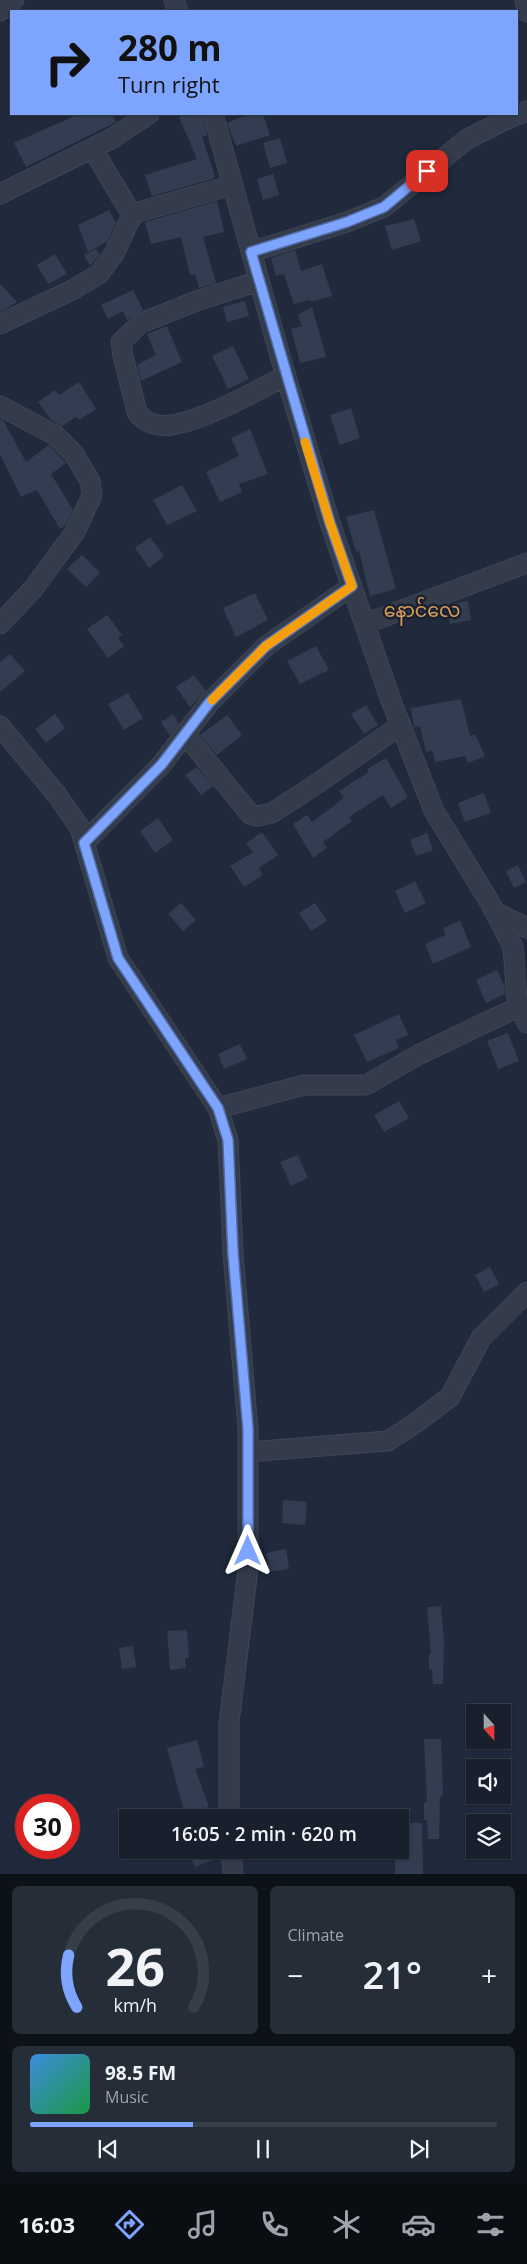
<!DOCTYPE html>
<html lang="en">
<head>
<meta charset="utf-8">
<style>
	:root { --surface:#18202d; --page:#252d39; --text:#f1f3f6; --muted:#9fa3aa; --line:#363e49; --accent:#7da4ff }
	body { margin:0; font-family:"Open Sans","Noto Sans Myanmar",sans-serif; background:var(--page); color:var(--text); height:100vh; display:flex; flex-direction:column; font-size:19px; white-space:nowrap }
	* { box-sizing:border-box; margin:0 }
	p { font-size:16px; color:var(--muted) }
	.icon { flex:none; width:28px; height:28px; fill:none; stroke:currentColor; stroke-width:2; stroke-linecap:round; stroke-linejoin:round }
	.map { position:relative; height:1874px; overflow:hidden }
	.panel { display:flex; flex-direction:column; gap:12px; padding:12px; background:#0d1219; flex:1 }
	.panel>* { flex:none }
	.top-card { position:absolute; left:10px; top:10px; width:508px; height:105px; border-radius:0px; box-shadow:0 1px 4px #0004,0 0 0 1px var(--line); background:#7da4ff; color:#111; overflow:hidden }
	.needle { width:32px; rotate:159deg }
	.fabs { position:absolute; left:466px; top:1704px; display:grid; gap:10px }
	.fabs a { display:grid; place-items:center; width:45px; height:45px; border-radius:0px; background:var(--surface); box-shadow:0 1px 4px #0004,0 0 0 1px var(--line); font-size:25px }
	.speed { position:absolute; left:15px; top:1794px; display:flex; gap:10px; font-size:25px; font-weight:700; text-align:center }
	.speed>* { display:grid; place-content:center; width:65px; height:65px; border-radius:50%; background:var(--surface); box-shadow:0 1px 4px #0004,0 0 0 1px var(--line); line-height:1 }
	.speed .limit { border:8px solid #d22; background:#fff; color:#111 }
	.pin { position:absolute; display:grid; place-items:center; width:42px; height:42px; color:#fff; margin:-21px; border-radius:10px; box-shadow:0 2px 8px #0006 }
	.me { position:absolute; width:55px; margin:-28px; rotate:0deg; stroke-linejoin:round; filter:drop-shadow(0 0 4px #0008) }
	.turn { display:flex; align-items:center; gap:18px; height:105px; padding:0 25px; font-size:22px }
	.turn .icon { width:65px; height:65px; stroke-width:2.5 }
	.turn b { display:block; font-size:35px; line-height:42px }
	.big { font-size:38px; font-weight:600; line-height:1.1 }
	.panel .widget { flex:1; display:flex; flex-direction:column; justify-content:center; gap:8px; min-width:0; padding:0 18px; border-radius:8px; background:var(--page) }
	.panel .dial { align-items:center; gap:0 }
	.dial svg { height:130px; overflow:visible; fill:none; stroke:var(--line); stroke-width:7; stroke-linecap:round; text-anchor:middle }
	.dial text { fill:var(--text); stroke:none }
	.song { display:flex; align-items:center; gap:15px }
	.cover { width:60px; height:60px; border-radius:8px; background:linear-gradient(135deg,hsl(210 70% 55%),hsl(140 70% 35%)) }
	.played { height:5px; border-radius:2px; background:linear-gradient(90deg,var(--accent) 35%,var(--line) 35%) }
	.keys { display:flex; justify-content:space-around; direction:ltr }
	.heat { display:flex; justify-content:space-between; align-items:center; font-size:28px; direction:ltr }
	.panel .tiles { flex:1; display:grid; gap:12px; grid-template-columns:1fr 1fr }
	.widget:last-child { grid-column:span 2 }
	.trip { position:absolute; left:119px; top:1809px; width:290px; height:50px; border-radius:0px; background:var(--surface); box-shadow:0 1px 4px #0004,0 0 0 1px var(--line); font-weight:600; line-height:50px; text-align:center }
	.dock { display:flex; height:80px; justify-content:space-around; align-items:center; background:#0a0d12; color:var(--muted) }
	.dock .icon { width:35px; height:35px }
	.dock .active { color:var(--accent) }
	.dock b { font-size:22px; color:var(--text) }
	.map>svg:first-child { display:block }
	.building { fill:#323d52 }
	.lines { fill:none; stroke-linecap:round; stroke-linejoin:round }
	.minor-casing { stroke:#3e4555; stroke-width:21 }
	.minor { stroke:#343c4c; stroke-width:19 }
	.route-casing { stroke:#516ba6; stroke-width:12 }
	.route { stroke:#7da4ff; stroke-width:9 }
	.slow { stroke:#f59e0b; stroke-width:9 }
	.labels { text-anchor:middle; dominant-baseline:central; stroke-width:5; stroke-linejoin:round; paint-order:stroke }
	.quarter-label { font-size:19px; fill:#db9c57; stroke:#1a2131 }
</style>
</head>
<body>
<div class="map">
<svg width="527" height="1874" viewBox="0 0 527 1874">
	<rect width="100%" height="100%" fill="#202a3c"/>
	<path class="building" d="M79,114H112L116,122L26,167L14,143Z
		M187,114H202L207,135L202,137L215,176L212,179L152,196L145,175L197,159L179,117Z
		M249,114H263L270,135L236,146L227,123Z
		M280,138L287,163L270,168L263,143Z
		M273,174L279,195L263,200L257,179Z
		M217,201L224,232L203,237L216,283L199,288L195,274L190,275L181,237L151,244L145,222Z
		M109,210L116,223L107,242L88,252L78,225Z
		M414,219L421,241L392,250L385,226Z
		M96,249L100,254L90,266L84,255Z
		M295,250L301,271L322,264L332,296L311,302L310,300L294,304L284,274L276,276L271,258Z
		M55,254L67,274L48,284L37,265Z
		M0,284L17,302L0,312Z
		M133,290L143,310L127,320L123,311L108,319L101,305Z
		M245,301L249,316L227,322L223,307Z
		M312,307L326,357L300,363L291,329L302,326L298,315Z
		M167,326L182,362L141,381L137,365L156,355L147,334Z
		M233,346L249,379L228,389L212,356Z
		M79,382L96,409L79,420L76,417L62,426L51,420L38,402L55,390L59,395Z
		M351,408L360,438L340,445L330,415Z
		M0,419L3,420L26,462L49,445L66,463L51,474L73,510L66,525L60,529L37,490L21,497L0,454Z
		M250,429L268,474L239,484L242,492L220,502L206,472L239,456L231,438Z
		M182,485L197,511L167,525L153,500Z
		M374,510L396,589L370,596L359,551L356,552L346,517Z
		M150,537L164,556L149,568L135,548Z
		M82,555L100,573L86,587L67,569Z
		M255,593L268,620L236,637L223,608Z
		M468,601L471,620L450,624L446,605Z
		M107,615L122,635L118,638L124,646L108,658L87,629Z
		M316,646L329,670L300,684L287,661Z
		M10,654L25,671L0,692V662Z
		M194,675L206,691L190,707L176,687Z
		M128,693L143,718L124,730L108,704Z
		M461,699L470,736L475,734L485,756L468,763L465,756L435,762L433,751L426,752L420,726L414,727L411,708Z
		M366,705L378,725L364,734L351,714Z
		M55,714L65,728L46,743L35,729Z
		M173,714L179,724L170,736L161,722Z
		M227,715L242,735L217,755L200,735Z
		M386,758L408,797L391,808L383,795L349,817L352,821L323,842L327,848L313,858L293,824L307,815L312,822L344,798L339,791L369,772L367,769Z
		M197,767L213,786L201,795L185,775Z
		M484,793L491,813L465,822L458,803Z
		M158,818L173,840L155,853L140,831Z
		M262,832L278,855L259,868L263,875L244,887L230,866L253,852L246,843Z
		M427,833L433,850L416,856L410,840Z
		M518,865L526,882L514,888L506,871Z
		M415,881L426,903L405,913L395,891Z
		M181,903L196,920L183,931L168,914Z
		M315,903L327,921L311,931L299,913Z
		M460,921L471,947L433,964L425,944L446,935L443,928Z
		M497,970L505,987V994L486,1003L476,980Z
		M399,1014L408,1035L396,1040L399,1048L367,1062L354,1035Z
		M508,1033L519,1061L498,1069L487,1041Z
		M240,1044L247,1059L224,1069L218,1054Z
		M399,1101L409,1118L384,1132L374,1115Z
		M298,1155L308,1178L291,1186L280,1162Z
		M490,1267L499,1284L484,1292L475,1275Z
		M283,1500L307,1502L305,1525L282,1523Z
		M286,1549L289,1569L269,1572L266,1553Z
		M441,1606L444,1640L443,1684H433L432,1670H429V1654H431L427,1607Z
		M187,1630L189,1658H185L186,1668L170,1670L167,1631Z
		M133,1646L136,1667L122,1669L119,1648Z
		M424,1739H441L443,1796L440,1797L439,1839H428L427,1820H424V1802H427Z
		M197,1740L204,1767L195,1769L209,1807L191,1814L189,1809L184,1811L167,1748Z
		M400,1823H422L423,1874H395V1850H400Z
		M188,1850H220V1857L195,1867Z"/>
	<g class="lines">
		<g class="minor-casing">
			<path id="minor" d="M174,0L178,11
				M525,0L527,12
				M0,11L14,0
				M213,114L282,363L330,523L390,698L434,811L489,901L513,947L517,999L527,1023
				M92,148L132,215
				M0,194L111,139L149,114
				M251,252L347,222L384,207L467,139L507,119L527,111
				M259,281L199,300L141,323L121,342L123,356L137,412C144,423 158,427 171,425C203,421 255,391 286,376
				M0,324L72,290L99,274L114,254L132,215L138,212L233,185
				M0,406L55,435L74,454L90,481L92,495L75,532L33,589L0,624
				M365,624L527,563
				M0,726L57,795L80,828L118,958L218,1108L228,1140L233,1253L248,1429V1570L229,1723V1818
				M185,734L250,814L258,816L272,813L318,783L401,725
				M84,843L162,764L209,703L266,646L352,586
				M495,912L527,928
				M218,1108L304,1085H366L418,1055L520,1006
				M248,1452L388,1441L414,1424L450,1397L481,1338L527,1292
				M231,1850L233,1874"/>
		</g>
		<use href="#minor" class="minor"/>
	</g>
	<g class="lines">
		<g class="route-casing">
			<path id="route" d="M248,1551V1429L233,1253L228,1140L218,1108L118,958L84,843L162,764L209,703L266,646L352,586L330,523L251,252L347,222L384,207L427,171"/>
		</g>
		<use href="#route" class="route"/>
		<path class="slow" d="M212,700L266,646L352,586L330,523L305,442"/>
	</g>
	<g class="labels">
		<g class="quarter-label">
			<text x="422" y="610">နောင်လေ</text>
		</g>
	</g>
</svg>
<div class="fabs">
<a><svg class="needle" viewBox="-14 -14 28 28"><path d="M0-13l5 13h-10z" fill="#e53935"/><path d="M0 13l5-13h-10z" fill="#9fa3aa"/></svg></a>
<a><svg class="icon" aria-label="sound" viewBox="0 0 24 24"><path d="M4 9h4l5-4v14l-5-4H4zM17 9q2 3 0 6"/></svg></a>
<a><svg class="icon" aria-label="layers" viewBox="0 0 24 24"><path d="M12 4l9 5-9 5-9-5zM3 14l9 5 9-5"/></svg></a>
</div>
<div class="speed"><div class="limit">30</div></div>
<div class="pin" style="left:427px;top:171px;background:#d93025"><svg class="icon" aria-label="arrive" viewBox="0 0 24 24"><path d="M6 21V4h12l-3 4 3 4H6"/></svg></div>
<svg class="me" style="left:248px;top:1551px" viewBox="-20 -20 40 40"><path d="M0-17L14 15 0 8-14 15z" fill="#7da4ff" stroke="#fff" stroke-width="4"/></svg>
<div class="trip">16:05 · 2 min · 620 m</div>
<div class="top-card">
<div class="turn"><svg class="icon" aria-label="right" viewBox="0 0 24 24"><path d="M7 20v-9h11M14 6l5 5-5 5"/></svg><div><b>280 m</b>Turn right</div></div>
</div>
</div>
<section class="panel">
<div class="tiles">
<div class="widget dial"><svg viewBox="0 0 100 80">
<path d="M14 69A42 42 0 1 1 86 69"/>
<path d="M14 69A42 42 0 0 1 9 37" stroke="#7da4ff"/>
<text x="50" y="56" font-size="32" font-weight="700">26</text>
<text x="50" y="72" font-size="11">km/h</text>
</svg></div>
<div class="widget"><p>Climate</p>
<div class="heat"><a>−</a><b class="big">21°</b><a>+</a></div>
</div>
<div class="widget">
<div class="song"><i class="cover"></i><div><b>98.5 FM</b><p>Music</p></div></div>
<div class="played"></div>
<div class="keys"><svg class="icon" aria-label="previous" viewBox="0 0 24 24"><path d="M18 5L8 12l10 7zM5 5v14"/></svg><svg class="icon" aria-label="pause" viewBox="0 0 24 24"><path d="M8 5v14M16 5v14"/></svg><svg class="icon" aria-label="next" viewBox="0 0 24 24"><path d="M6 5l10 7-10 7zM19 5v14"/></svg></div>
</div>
</div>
</section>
<nav class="dock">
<b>16:03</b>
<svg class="icon active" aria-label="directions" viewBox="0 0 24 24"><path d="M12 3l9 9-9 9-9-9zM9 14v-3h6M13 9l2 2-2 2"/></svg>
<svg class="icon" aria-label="music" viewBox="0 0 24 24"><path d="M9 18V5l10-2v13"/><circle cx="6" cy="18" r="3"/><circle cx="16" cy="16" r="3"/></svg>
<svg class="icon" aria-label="phone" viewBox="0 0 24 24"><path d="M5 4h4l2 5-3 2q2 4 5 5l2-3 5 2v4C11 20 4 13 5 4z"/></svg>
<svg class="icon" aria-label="climate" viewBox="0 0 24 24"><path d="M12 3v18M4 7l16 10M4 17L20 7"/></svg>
<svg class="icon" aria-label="car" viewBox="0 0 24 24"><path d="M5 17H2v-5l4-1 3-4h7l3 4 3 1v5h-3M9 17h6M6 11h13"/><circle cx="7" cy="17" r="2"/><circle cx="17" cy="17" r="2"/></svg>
<svg class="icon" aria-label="filters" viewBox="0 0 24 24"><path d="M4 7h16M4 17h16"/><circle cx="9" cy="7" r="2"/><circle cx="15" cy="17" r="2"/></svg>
</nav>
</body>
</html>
